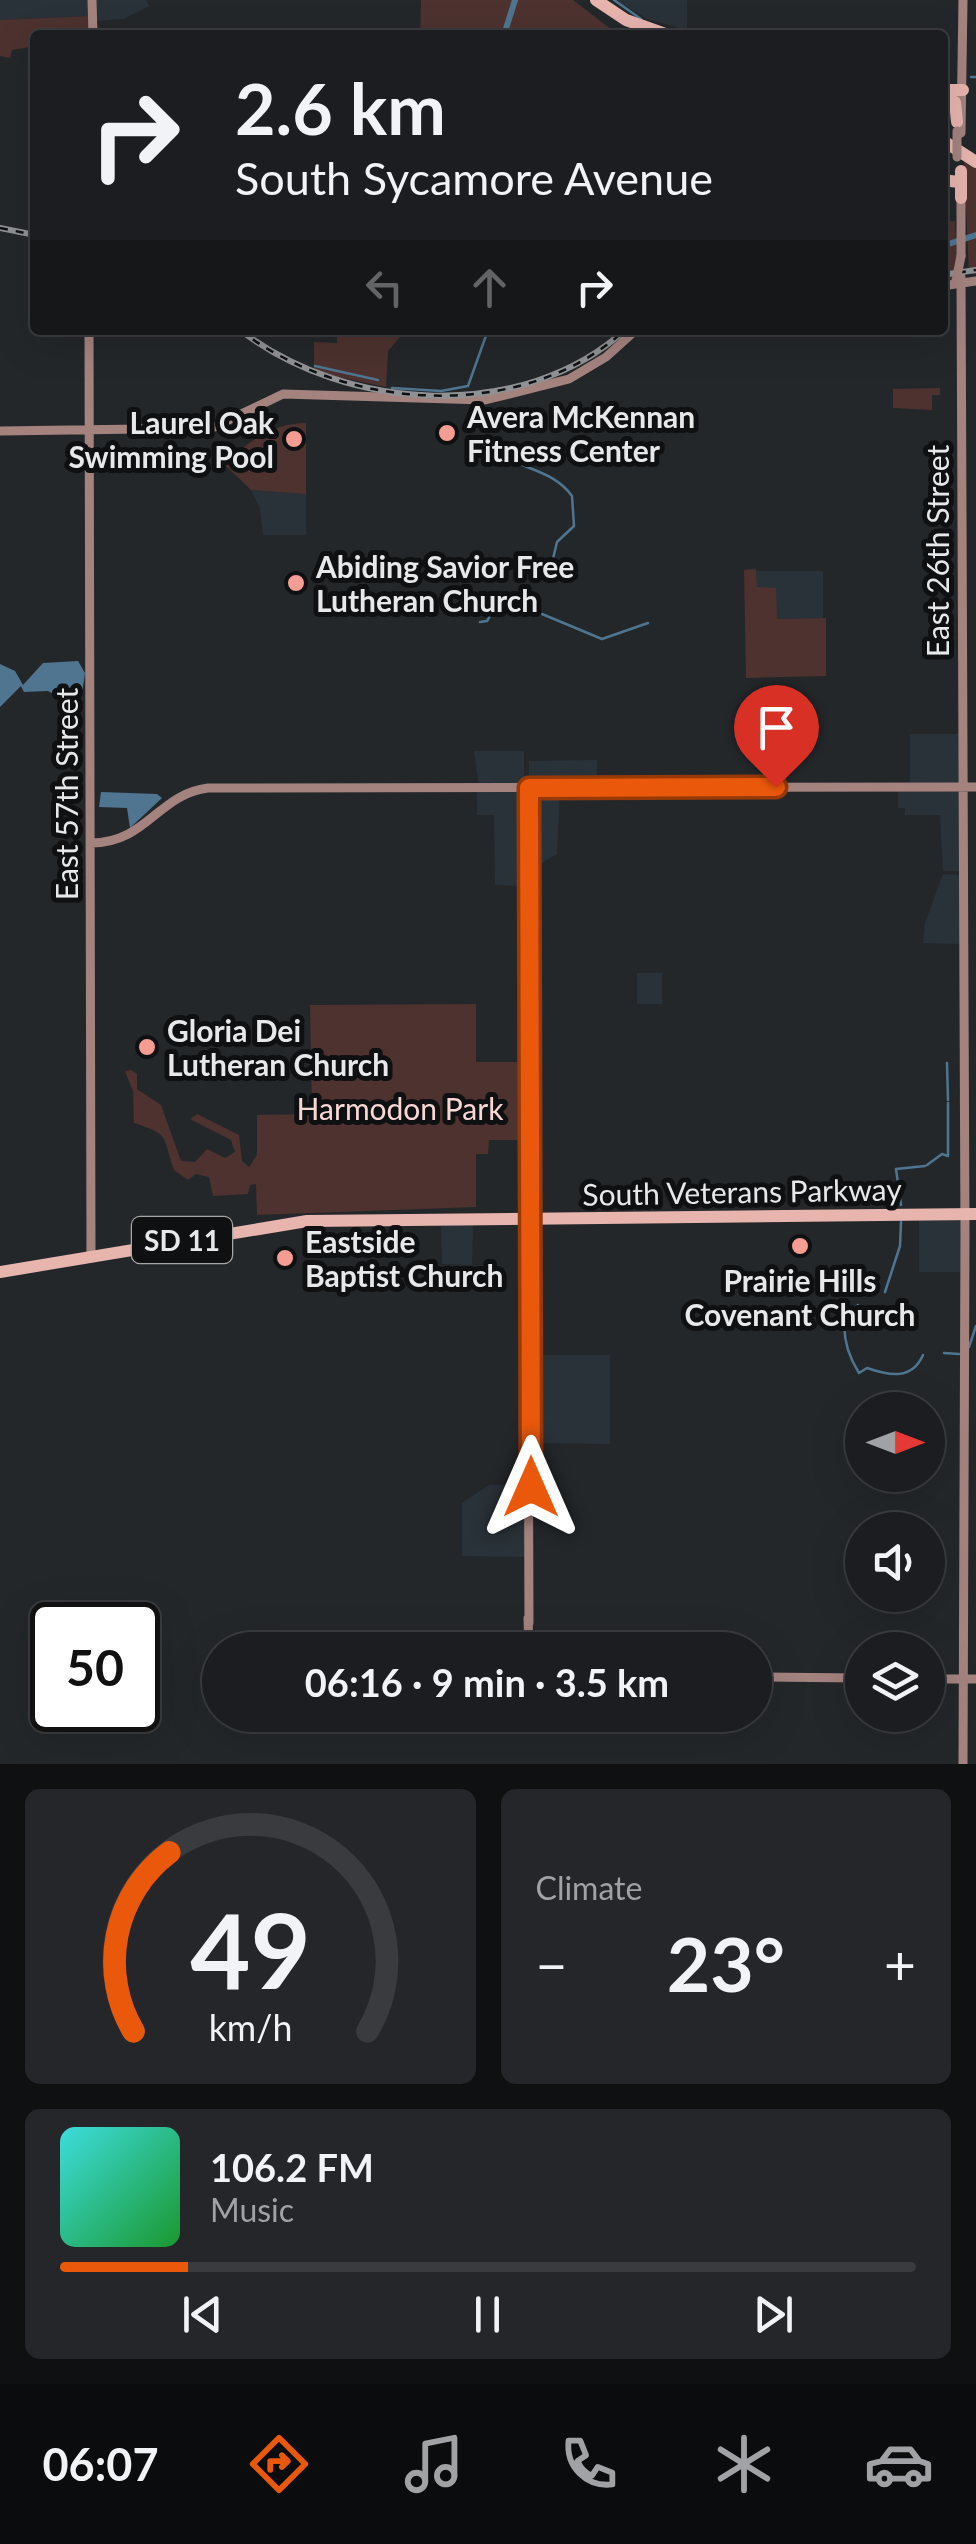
<!DOCTYPE html>
<html lang="en">
<head>
<meta charset="utf-8">
<style>
	:root { --surface:#1b1d20; --page:#242629; --text:#f1f3f6; --muted:#a0a2a5; --line:#393b3e; --accent:#ea580c }
	body { margin:0; font-family:Lato,sans-serif; background:var(--page); color:var(--text); height:100vh; display:flex; flex-direction:column; font-size:38px; white-space:nowrap }
	* { box-sizing:border-box; margin:0 }
	p { font-size:32px; color:var(--muted) }
	.icon { flex:none; width:55px; height:55px; fill:none; stroke:currentColor; stroke-width:2; stroke-linecap:round; stroke-linejoin:round }
	.map { position:relative; height:1764px; overflow:hidden }
	.sheet { display:flex; flex-direction:column; gap:25px; padding:25px; background:#0f1012; flex:1 }
	.sheet>* { flex:none }
	.top-card { position:absolute; left:30px; top:30px; width:918px; height:305px; border-radius:10px; box-shadow:0 10px 40px #0002,0 0 0 2px var(--line); background:#1b1d20; color:var(--text); overflow:hidden }
	.needle { width:65px; rotate:90deg }
	.fabs { position:absolute; left:845px; top:1392px; display:grid; gap:20px }
	.fabs a { display:grid; place-items:center; width:100px; height:100px; border-radius:50%; background:var(--surface); box-shadow:0 10px 40px #0002,0 0 0 2px var(--line); font-size:50px }
	.speed { position:absolute; left:30px; top:1602px; display:flex; gap:20px; font-size:50px; font-weight:700; text-align:center }
	.speed>* { display:grid; place-content:center; width:130px; height:130px; border-radius:50%; background:var(--surface); box-shadow:0 10px 40px #0002,0 0 0 2px var(--line); line-height:1 }
	.speed .limit { border:5px solid #111; border-radius:15px; background:#fff; color:#111 }
	.pin { position:absolute; display:grid; place-items:center; width:85px; height:85px; color:#fff; margin:-102px -42px; border-radius:50% 50% 50% 0; rotate:-45deg; box-shadow:0 0 10px #0007 }
	.pin .icon { rotate:45deg }
	.me { position:absolute; width:110px; margin:-55px; rotate:0deg; stroke-linejoin:round; filter:drop-shadow(0 0 8px #0008) }
	.turn { display:flex; align-items:center; gap:35px; height:210px; padding:0 40px; font-size:45px }
	.turn .icon { width:130px; height:130px; stroke-width:2.5 }
	.turn b { display:block; font-size:70px; line-height:85px }
	.lanes { display:flex; align-items:center; height:95px; padding:0 40px; background:#0003; justify-content:center; gap:50px; direction:ltr }
	.lanes .off { opacity:.35 }
	.big { font-size:75px; font-weight:700; line-height:1.1 }
	.sheet .widget { flex:1; display:flex; flex-direction:column; justify-content:center; gap:15px; min-width:0; padding:0 35px; border-radius:15px; background:var(--page) }
	.sheet .dial { align-items:center; gap:0 }
	.dial svg { height:260px; overflow:visible; fill:none; stroke:var(--line); stroke-width:7; stroke-linecap:round; text-anchor:middle }
	.dial text { fill:var(--text); stroke:none }
	.song { display:flex; align-items:center; gap:30px }
	.cover { width:120px; height:120px; border-radius:15px; background:linear-gradient(135deg,hsl(180 70% 55%),hsl(130 70% 35%)) }
	.played { height:10px; border-radius:5px; background:linear-gradient(90deg,var(--accent) 15%,var(--line) 15%) }
	.keys { display:flex; justify-content:space-around; direction:ltr }
	.heat { display:flex; justify-content:space-between; align-items:center; font-size:55px; direction:ltr }
	.sheet .tiles { flex:1; display:grid; gap:25px; grid-template-columns:1fr 1fr }
	.widget:last-child { grid-column:span 2 }
	.trip { position:absolute; left:202px; top:1632px; width:570px; height:100px; border-radius:50px; background:var(--surface); box-shadow:0 10px 40px #0002,0 0 0 2px var(--line); font-weight:700; line-height:100px; text-align:center }
	.tab-bar { display:flex; height:160px; justify-content:space-around; align-items:center; background:#0b0c0d; color:var(--muted) }
	.tab-bar .icon { width:70px; height:70px }
	.tab-bar .on { color:var(--accent) }
	.tab-bar b { font-size:45px; color:var(--text) }
	.map>svg:first-child { display:block }
	.built { fill:#2a3239 }
	.green { fill:#4d322f }
	.water { fill:#4f7590 }
	.lines { fill:none; stroke-linecap:round; stroke-linejoin:round }
	.stream { stroke:#4f7590; stroke-width:2.5 }
	.river { stroke:#4f7590; stroke-width:6 }
	.secondary { stroke:#a4837f; stroke-width:9 }
	.highway { stroke:#e7b4ae; stroke-width:12 }
	.rail-casing { stroke:#8f9194; stroke-width:6 }
	.rail { stroke:#0f1011; stroke-width:2.5; stroke-dasharray:8; stroke-linecap:butt }
	.secondary-bridge { stroke:#a4837f; stroke-width:9 }
	.route-casing { stroke:#983908; stroke-width:25 }
	.route { stroke:#ea580c; stroke-width:18 }
	.poi-dot { fill:#f59c93; stroke:#0f1011; stroke-width:4 }
	.labels { text-anchor:middle; dominant-baseline:central; stroke-width:10; stroke-linejoin:round; paint-order:stroke }
	.shield { fill:#0f1011; stroke:#a6a7a9; stroke-width:2.5 }
	.shield-label { font-size:28px; font-weight:bold; fill:#e6e8ea }
	.poi-label { font-size:30px; font-weight:bold; fill:#e6e8ea; stroke:#0f1011; text-anchor:start }
	.street-label { font-size:30px; fill:#e6e8ea; stroke:#0f1011 }
	.park-label { font-size:30px; fill:#f8d8d4; stroke:#0f1011 }
</style>
</head>
<body>
<div class="map">
<svg width="976" height="1764" viewBox="0 0 976 1764">
	<rect width="100%" height="100%" fill="#24272a"/>
	<path class="built" d="M0,0H90L89,16L0,20Z
		M96,0H146L149,6L124,19L95,21Z
		M616,0H687V30L647,19Z
		M251,490L306,494V535H263L260,508Z
		M756,571H823V618L777,619L757,588Z
		M910,734H962V785H910Z
		M474,751H524V786L479,785Z
		M597,760V785L529,786V761Z
		M524,790L525,886L495,885L494,815H477V791Z
		M529,790H560L557,854L531,869Z
		M898,790H962V871H943L940,815H905V808H898Z
		M943,874L961,875V944L923,943L925,923Z
		M637,973H662V1004H637Z
		M919,1220H962V1272H919Z
		M441,1221H473L472,1265L442,1264Z
		M533,1355H610V1444L534,1443Z
		M489,1485H525V1557L462,1556V1503Z"/>
	<path class="green" d="M421,0H573L612,30L529,28L528,35H420Z
		M90,16L89,35H35V46L12,50L10,58L0,56V20Z
		M964,159L976,168V274H969Z
		M955,221L957,272L953,280H943V222Z
		M337,330H406L388,351L386,387L314,372V342L337,343Z
		M940,388V395H932V410L893,408V389Z
		M306,423V494L251,490L225,465C247,441 274,423 306,423Z
		M756,569L757,587L776,588L777,619L826,618V676L746,678L744,570Z
		M476,1004V1062H524L525,1140H489L488,1154H476V1207L257,1215L256,1184L250,1185L248,1194L213,1196L209,1177L196,1174L188,1180L174,1170C162,1134 170,1135 134,1123L133,1091L125,1071L131,1070L137,1074V1089L161,1105L181,1161L195,1162L207,1149L225,1158L235,1152L231,1140L190,1119L197,1114L239,1135L242,1161L249,1167L257,1155V1115L312,1114L310,1005Z"/>
	<path class="water" d="M78,661L85,673L82,694L62,698L48,691L24,692L21,686L0,707V664L15,671L23,685L43,663Z
		M101,792L157,794L162,798L130,828L127,808L99,807Z"/>
	<g class="lines">
		<path class="stream" d="M614,0L641,19
			M672,30L689,35
			M971,77H976
			M275,351L303,366
			M315,366L378,380
			M392,388L441,391L468,386L488,330
			M492,444C513,471 551,466 572,496L574,526L557,542L552,563
			M542,614L602,639L648,623
			M480,622L487,621L498,603
			M947,1063L948,1100
			M927,1165L942,1154L948,1156V1103
			M901,1205L896,1169L925,1166
			M885,1292L900,1246L901,1222
			M858,1305L845,1317C842,1339 849,1357 859,1373L867,1368C890,1376 912,1380 923,1355
			M969,1347L976,1326
			M944,1353L959,1354"/>
		<path class="river" d="M504,35L515,0
			M942,246L976,235"/>
		<path class="secondary" d="M92,0L93,35
			M961,133L963,0
			M961,256V193
			M961,277L965,1234
			M942,286L976,281
			M89,330L91,1258
			M0,431L212,428L283,394L485,400L569,379L606,357L636,330
			M526,787L529,1623
			M91,843C147,843 158,794 208,788L976,787
			M528,1618L529,1650
			M755,1677L862,1678
			M928,1679H976
			M963,1764L965,1232"/>
		<path class="highway" d="M596,0L626,20L668,35
			M942,90H963
			M942,95L955,102L957,122
			M942,140L976,162
			M942,180L959,182
			M961,198V171
			M0,1272L307,1221L976,1214"/>
		<g class="rail-casing">
			<path id="rail" d="M0,228L35,235
				M942,275L976,270
				M240,330C346,412 523,423 625,330"/>
		</g>
		<use href="#rail" class="rail"/>
		<path class="secondary-bridge" d="M957,131V157
			M956,281L961,256"/>
	</g>
	<g class="lines">
		<g class="route-casing">
			<path id="route" d="M531,1487L529,788L776,787"/>
		</g>
		<use href="#route" class="route"/>
	</g>
	<g class="poi-dot">
		<circle cx="447" cy="433" r="10"/>
		<circle cx="294" cy="439" r="10"/>
		<circle cx="296" cy="583" r="10"/>
		<circle cx="147" cy="1047" r="10"/>
		<circle cx="800" cy="1246" r="10"/>
		<circle cx="285" cy="1258" r="10"/>
	</g>
	<g class="labels">
		<rect class="shield" x="132" y="1217" width="100" height="46" rx="8"/>
		<g class="shield-label">
			<text x="182" y="1240">SD 11</text>
		</g>
		<g class="poi-label">
			<text x="467" y="416">Avera McKennan<tspan x="467" dy="34">Fitness Center</tspan></text>
			<text x="274" y="422" text-anchor="end">Laurel Oak<tspan x="274" dy="34">Swimming Pool</tspan></text>
			<text x="316" y="566">Abiding Savior Free<tspan x="316" dy="34">Lutheran Church</tspan></text>
			<text x="167" y="1030">Gloria Dei<tspan x="167" dy="34">Lutheran Church</tspan></text>
			<text x="305" y="1241">Eastside<tspan x="305" dy="34">Baptist Church</tspan></text>
			<text x="800" y="1280" text-anchor="middle">Prairie Hills<tspan x="800" dy="34">Covenant Church</tspan></text>
		</g>
		<g class="street-label">
			<text transform="translate(937 551) rotate(-90)">East 26th Street</text>
			<text transform="translate(66 794) rotate(-90)">East 57th Street</text>
			<text transform="translate(742 1191) rotate(-1)">South Veterans Parkway</text>
		</g>
		<g class="park-label">
			<text x="400" y="1108">Harmodon Park</text>
		</g>
	</g>
</svg>
<div class="fabs">
<a><svg class="needle" viewBox="-14 -14 28 28"><path d="M0-13l5 13h-10z" fill="#e53935"/><path d="M0 13l5-13h-10z" fill="#a0a2a5"/></svg></a>
<a><svg class="icon" aria-label="sound" viewBox="0 0 24 24"><path d="M4 9h4l5-4v14l-5-4H4zM17 9q2 3 0 6"/></svg></a>
<a><svg class="icon" aria-label="layers" viewBox="0 0 24 24"><path d="M12 4l9 5-9 5-9-5zM3 14l9 5 9-5"/></svg></a>
</div>
<div class="speed"><div class="limit">50</div></div>
<div class="pin" style="left:776px;top:787px;background:#d93025"><svg class="icon" aria-label="arrive" viewBox="0 0 24 24"><path d="M6 21V4h12l-3 4 3 4H6"/></svg></div>
<svg class="me" style="left:531px;top:1487px" viewBox="-20 -20 40 40"><path d="M0-17L14 15 0 8-14 15z" fill="#ea580c" stroke="#fff" stroke-width="4"/></svg>
<div class="trip">06:16 · 9 min · 3.5 km</div>
<div class="top-card">
<div class="turn"><svg class="icon" aria-label="right" viewBox="0 0 24 24"><path d="M7 20v-9h11M14 6l5 5-5 5"/></svg><div><b>2.6 km</b>South Sycamore Avenue</div></div>
<div class="lanes"><svg class="icon off" aria-label="left" viewBox="0 0 24 24"><path d="M17 20v-9H6M10 6l-5 5 5 5"/></svg><svg class="icon off" aria-label="ahead" viewBox="0 0 24 24"><path d="M12 20V5M6 11l6-6 6 6"/></svg><svg class="icon" aria-label="right" viewBox="0 0 24 24"><path d="M7 20v-9h11M14 6l5 5-5 5"/></svg></div>
</div>
</div>
<section class="sheet">
<div class="tiles">
<div class="widget dial"><svg viewBox="0 0 100 80">
<path d="M14 69A42 42 0 1 1 86 69"/>
<path d="M14 69A42 42 0 0 1 25 14" stroke="#ea580c"/>
<text x="50" y="56" font-size="32" font-weight="700">49</text>
<text x="50" y="72" font-size="11">km/h</text>
</svg></div>
<div class="widget"><p>Climate</p>
<div class="heat"><a>−</a><b class="big">23°</b><a>+</a></div>
</div>
<div class="widget">
<div class="song"><i class="cover"></i><div><b>106.2 FM</b><p>Music</p></div></div>
<div class="played"></div>
<div class="keys"><svg class="icon" aria-label="previous" viewBox="0 0 24 24"><path d="M18 5L8 12l10 7zM5 5v14"/></svg><svg class="icon" aria-label="pause" viewBox="0 0 24 24"><path d="M8 5v14M16 5v14"/></svg><svg class="icon" aria-label="next" viewBox="0 0 24 24"><path d="M6 5l10 7-10 7zM19 5v14"/></svg></div>
</div>
</div>
</section>
<nav class="tab-bar">
<b>06:07</b>
<svg class="icon on" aria-label="directions" viewBox="0 0 24 24"><path d="M12 3l9 9-9 9-9-9zM9 14v-3h6M13 9l2 2-2 2"/></svg>
<svg class="icon" aria-label="music" viewBox="0 0 24 24"><path d="M9 18V5l10-2v13"/><circle cx="6" cy="18" r="3"/><circle cx="16" cy="16" r="3"/></svg>
<svg class="icon" aria-label="phone" viewBox="0 0 24 24"><path d="M5 4h4l2 5-3 2q2 4 5 5l2-3 5 2v4C11 20 4 13 5 4z"/></svg>
<svg class="icon" aria-label="climate" viewBox="0 0 24 24"><path d="M12 3v18M4 7l16 10M4 17L20 7"/></svg>
<svg class="icon" aria-label="car" viewBox="0 0 24 24"><path d="M5 17H2v-5l4-1 3-4h7l3 4 3 1v5h-3M9 17h6M6 11h13"/><circle cx="7" cy="17" r="2"/><circle cx="17" cy="17" r="2"/></svg>
</nav>
</body>
</html>
